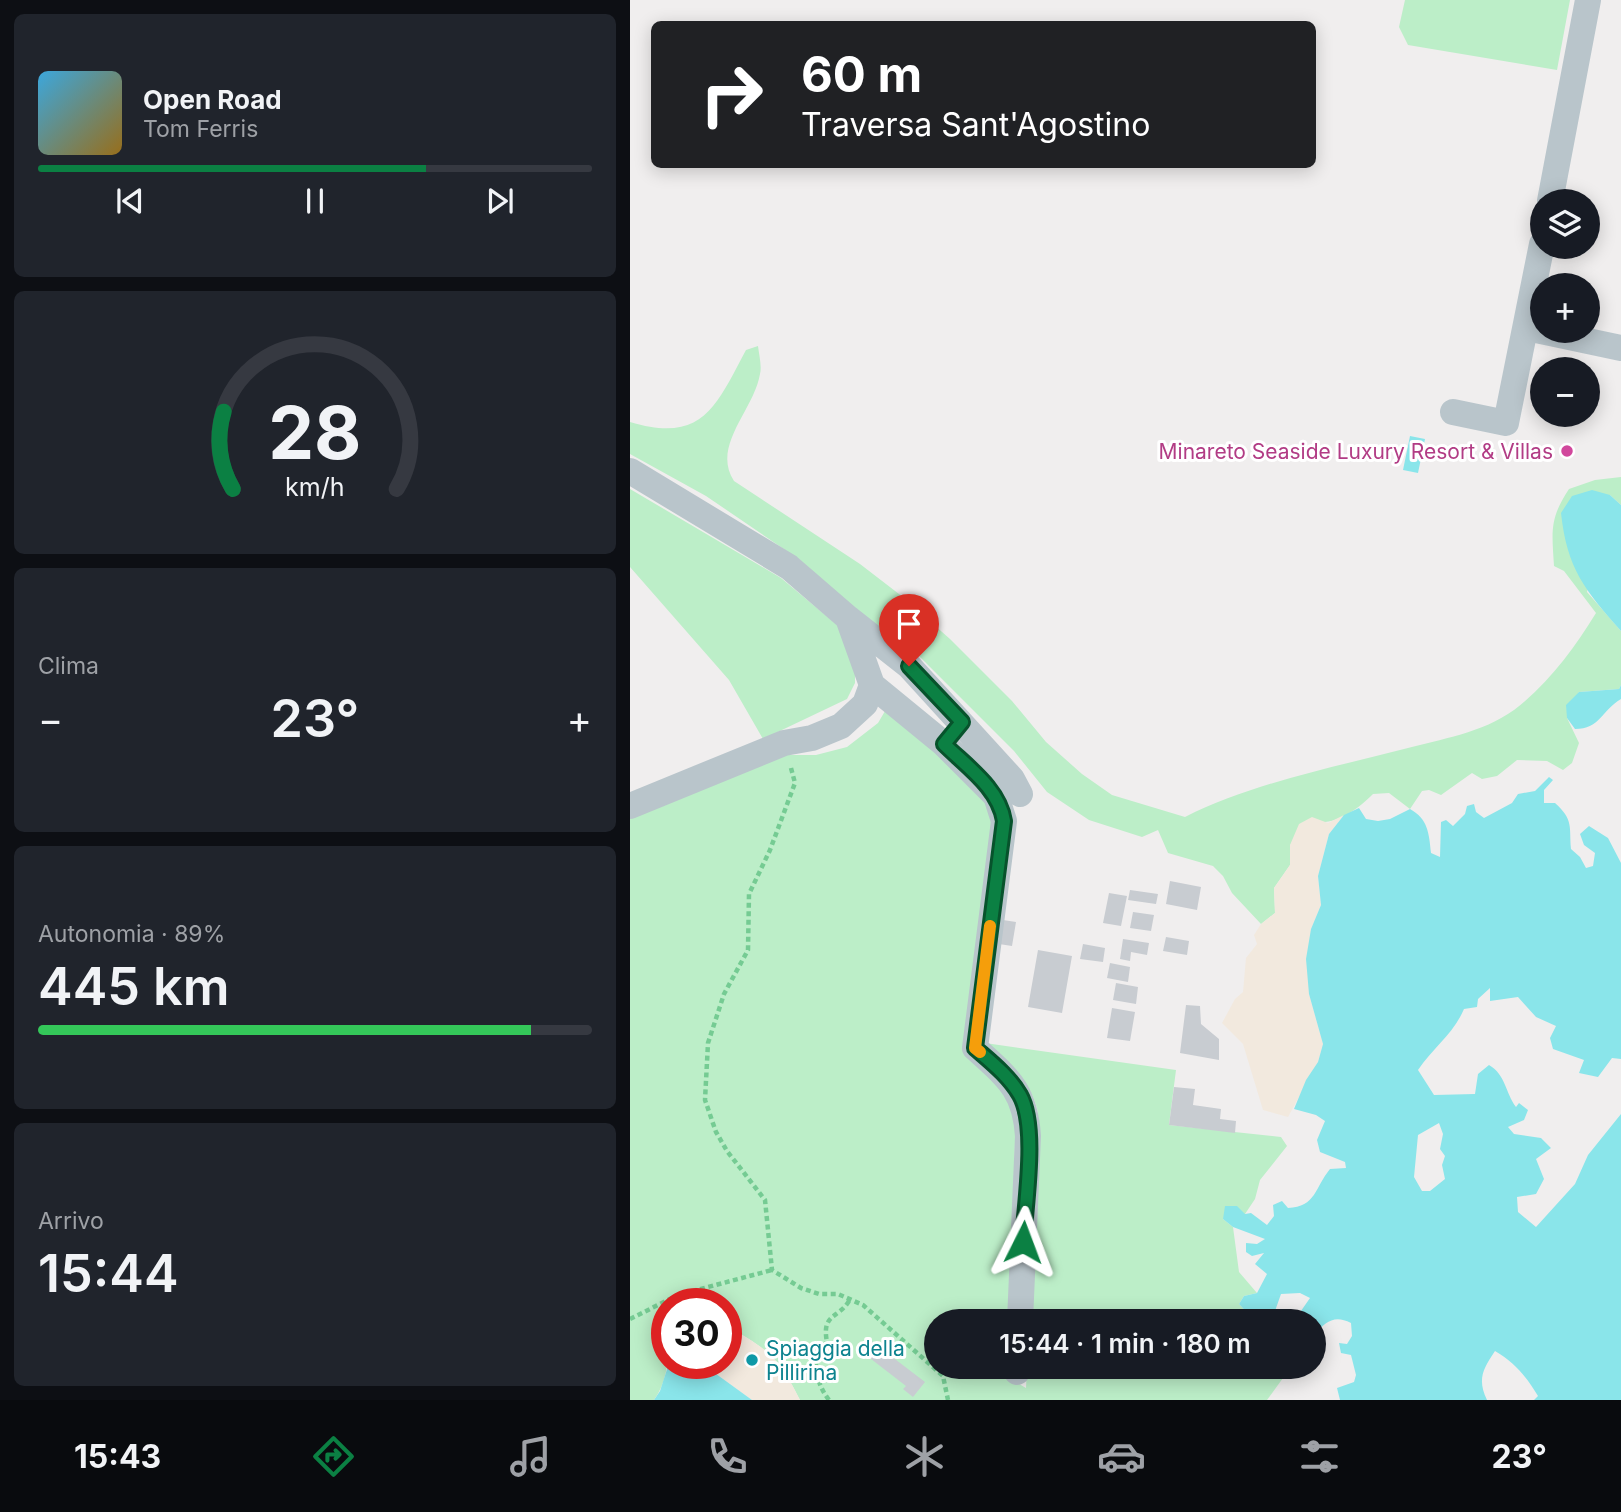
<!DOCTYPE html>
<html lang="it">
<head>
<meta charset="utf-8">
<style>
	:root { --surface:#171b24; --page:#20242c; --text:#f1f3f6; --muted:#9ea1a6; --line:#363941; --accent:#0b8043 }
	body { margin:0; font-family:Inter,sans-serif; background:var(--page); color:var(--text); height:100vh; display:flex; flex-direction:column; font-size:26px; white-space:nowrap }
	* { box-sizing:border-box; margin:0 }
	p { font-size:23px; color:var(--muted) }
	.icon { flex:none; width:38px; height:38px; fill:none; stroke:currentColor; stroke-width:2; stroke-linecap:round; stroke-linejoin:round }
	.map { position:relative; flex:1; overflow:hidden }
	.details { display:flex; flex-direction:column; gap:14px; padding:14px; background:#0d0f14; width:630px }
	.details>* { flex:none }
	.hud { position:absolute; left:21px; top:21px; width:665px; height:147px; border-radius:10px; box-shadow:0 4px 18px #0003; background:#202124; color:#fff; overflow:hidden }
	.tools { position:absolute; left:900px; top:189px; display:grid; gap:14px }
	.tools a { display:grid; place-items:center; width:70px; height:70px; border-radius:50%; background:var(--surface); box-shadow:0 4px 18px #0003; font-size:35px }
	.speed { position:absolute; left:21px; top:1288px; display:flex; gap:14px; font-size:35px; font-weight:700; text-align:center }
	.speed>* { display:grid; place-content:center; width:91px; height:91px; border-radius:50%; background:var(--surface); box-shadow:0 4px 18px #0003; line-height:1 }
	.speed .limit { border:10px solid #d22; background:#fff; color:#111 }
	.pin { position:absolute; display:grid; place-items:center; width:60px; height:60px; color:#fff; margin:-72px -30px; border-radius:50% 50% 50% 0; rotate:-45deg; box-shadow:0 0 7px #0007 }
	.pin .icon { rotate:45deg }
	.me { position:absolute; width:77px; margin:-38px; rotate:3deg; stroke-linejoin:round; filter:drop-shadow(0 0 5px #0008) }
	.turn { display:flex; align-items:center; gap:24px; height:147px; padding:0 35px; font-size:32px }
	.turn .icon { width:91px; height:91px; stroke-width:2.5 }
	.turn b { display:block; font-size:49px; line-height:60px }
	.big { font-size:52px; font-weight:600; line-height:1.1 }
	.details .widget { flex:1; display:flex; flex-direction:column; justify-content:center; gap:10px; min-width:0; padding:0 24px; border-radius:10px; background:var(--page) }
	.details .dial { align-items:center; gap:0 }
	.dial svg { height:182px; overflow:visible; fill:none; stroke:var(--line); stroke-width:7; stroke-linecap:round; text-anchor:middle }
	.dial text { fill:var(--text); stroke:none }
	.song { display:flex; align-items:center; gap:21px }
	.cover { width:84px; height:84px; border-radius:10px; background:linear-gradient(135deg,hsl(200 70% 55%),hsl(40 70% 35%)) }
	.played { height:7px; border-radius:4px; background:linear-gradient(90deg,var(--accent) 70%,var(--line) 70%) }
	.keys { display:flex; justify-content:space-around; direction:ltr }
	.heat { display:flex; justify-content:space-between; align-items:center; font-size:38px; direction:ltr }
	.charge { height:10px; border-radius:5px; background:linear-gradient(90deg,#34c759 89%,var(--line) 0) }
	.trip { position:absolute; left:294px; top:1309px; width:402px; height:70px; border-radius:35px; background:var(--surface); box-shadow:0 4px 18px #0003; font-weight:600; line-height:70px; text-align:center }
	.tab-bar { display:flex; height:112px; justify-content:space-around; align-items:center; background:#090b0e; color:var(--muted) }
	.tab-bar .icon { width:49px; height:49px }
	.tab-bar .on { color:var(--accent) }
	.tab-bar b { font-size:32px; color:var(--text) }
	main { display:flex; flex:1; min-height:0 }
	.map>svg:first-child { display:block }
	.green { fill:#bceec8 }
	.sand { fill:#f2e9de }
	.water { fill:#8ae5ea; fill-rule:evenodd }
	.building { fill:#c8ccd1 }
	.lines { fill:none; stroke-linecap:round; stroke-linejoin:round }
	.path { stroke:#75cb93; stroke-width:4.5; stroke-dasharray:5 3.5; stroke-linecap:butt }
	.minor { stroke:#b9c5cb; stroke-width:26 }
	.route-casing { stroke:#07532c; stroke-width:18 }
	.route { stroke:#0b8043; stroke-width:12 }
	.slow { stroke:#f59e0b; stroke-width:12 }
	.hotel-dot { fill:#d1479c; stroke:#fff; stroke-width:2.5 }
	.culture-dot { fill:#0f9aa8; stroke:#fff; stroke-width:2.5 }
	.labels { text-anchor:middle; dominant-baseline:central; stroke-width:6; stroke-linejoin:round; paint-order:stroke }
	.hotel-label { font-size:21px; fill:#b23c85; stroke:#fff; text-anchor:end }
	.culture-label { font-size:21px; fill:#0d838f; stroke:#fff; text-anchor:start }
</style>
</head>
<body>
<main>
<section class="details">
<div class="widget">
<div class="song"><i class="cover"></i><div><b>Open Road</b><p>Tom Ferris</p></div></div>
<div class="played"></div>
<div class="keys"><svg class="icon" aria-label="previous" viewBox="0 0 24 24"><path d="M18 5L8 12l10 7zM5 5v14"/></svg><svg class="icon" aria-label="pause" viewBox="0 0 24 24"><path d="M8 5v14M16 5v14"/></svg><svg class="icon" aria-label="next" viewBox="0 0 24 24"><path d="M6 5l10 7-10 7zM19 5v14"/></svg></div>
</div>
<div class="widget dial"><svg viewBox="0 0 100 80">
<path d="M14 69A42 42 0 1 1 86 69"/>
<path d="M14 69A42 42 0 0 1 10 35" stroke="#0b8043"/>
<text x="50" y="56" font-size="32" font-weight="700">28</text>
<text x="50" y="72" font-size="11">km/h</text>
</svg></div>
<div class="widget"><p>Clima</p>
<div class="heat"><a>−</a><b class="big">23°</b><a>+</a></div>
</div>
<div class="widget"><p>Autonomia · 89%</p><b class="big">445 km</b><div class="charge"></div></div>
<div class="widget"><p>Arrivo</p><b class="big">15:44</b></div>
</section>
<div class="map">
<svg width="991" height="1400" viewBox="0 0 991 1400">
	<rect width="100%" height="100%" fill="#f0eeee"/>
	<path class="green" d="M775,0H940L927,70L778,45L769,27Z
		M128,346C129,355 132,366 130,374C124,410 81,446 104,481L230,564L269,594L320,639L382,701L416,742L452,774L482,795L555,817C623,783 701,768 774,749C811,739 852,733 884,710C918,684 944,649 966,613L934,571L924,566C922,532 919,519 939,489L965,480L991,477V505L980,495L957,592L991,631V685L989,689L949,692L937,718L949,743L942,763L933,770L917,761L887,760L867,776L852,779L842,773L811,795L799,790L792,791L780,809L759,793L743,794C729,808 708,824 688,822L660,845V865L644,888L645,913L631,924L602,893L593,876L583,866L538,853L528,830L512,837L459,820L417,792L384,751L273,640L252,634L170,560L76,496L0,454V422C73,444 86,406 116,350Z
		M0,489L151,578L212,629L225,667V683L217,699L133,739L99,680L0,567Z
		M258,706L354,793L367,817L334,1048L386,1105L380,1321H306V1367H378L377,1377L396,1388L397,1367H651L653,1378L637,1400H170C149,1358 137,1348 96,1326V1304H37C37,1338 44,1372 24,1400H0V817L140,755H186L217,747L248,723Z
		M355,1043L546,1070L539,1125L651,1137L657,1146L630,1180L625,1199L615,1214L593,1219L603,1227L609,1272L627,1293L614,1296L609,1304L625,1321H399L408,1113C402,1081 378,1064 355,1043Z"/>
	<path class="sand" d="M714,815L699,834L688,876L691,905L681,929L679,994L693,1044L688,1062L658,1117L633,1110L613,1044L592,1023L605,999L613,992L616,958L627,944L624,935L631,924L645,913L644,888L660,865V845L669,824L682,817L698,823Z
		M96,1326C138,1349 148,1356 170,1400H122L71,1363H96Z"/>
	<path class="water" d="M780,436L795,439L788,473L773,470Z
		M962,490L980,495L991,505V631C955,590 937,569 931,513L942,496Z
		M991,685V699C971,711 970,729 945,729L937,718L936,705L949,692L989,689Z
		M919,777L923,780L914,790V803H925C944,820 939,827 941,849L950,857L956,868L963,866L965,853L954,845L950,834L959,826L978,838L991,863V1059L982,1058L968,1077L949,1073L954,1060L923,1049L920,1038L926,1026L906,1017L888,997L860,1001V988L848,999L847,1007L834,1009C824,1033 803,1048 788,1070L804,1095L845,1094L848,1074L859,1065C876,1075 875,1092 886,1107L889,1103L898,1110L894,1120L878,1127L884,1134L911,1138L921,1148L906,1159L914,1179L906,1194L887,1197L888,1212L906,1227L945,1184L958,1155L991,1114V1400H904L908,1396C896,1376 885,1363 865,1351C853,1369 847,1379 857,1400H710L707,1388L724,1382L726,1375L721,1355L711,1353L709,1343L717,1344L722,1336L721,1323C704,1314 696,1322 684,1334V1321H664L680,1298L670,1293L651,1294L645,1311L636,1320L622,1318L609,1304L614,1296L627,1293L637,1274L625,1264L634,1253L622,1256L616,1252V1243L627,1244L635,1239L603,1227L593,1219L595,1206H607L615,1214L621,1213L637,1225L644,1216L643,1205L652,1201L658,1208C686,1207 685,1187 700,1169L716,1168L715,1162L690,1152L687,1140L695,1121L686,1115L664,1109L676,1080L688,1062L693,1044L679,994L676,959L681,929L691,905L688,876L699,834L714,815L729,808L736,819L748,821L760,819L780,809C798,819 799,833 801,853L810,857L811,822L816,820L823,826L835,814L837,806L844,804L846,812L854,818L882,803L888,794L905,791ZM809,1123L813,1134L810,1149L815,1156L812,1165L815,1179L800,1191H792L784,1177L788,1135Z
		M39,1363H71L122,1400H24L30,1391Z"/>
	<path class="building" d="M540,881L571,887L567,910L536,904Z
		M500,890L528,894L526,904L498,900Z
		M479,893L497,896L491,926L473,923Z
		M503,912L524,915L521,931L500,928Z
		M373,920L386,922L382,946L369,944Z
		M536,937L559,941L557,955L533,951Z
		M493,939L519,943L517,955L501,952L500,961L490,959Z
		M453,944L475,948L473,962L450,959Z
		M408,950L442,956L432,1013L398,1007Z
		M480,963L500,967L498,982L477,978Z
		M486,983L508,987L506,1004L483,1000Z
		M556,1005L570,1006L571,1024L589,1039V1060L550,1053Z
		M482,1008L505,1012L500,1041L477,1038Z
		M544,1087L565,1089L563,1105L591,1109L590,1119L606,1121L605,1133L539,1125Z
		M240,1340L295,1382L283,1397L273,1389L276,1386L232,1352Z"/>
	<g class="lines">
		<path class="path" d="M161,768L165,783L140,850L119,894L118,950L94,994L78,1043L75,1100L86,1132L97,1151L135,1200L142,1270L171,1288L189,1294H208L233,1305L313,1376L318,1400
			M0,1319L48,1295L142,1270
			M199,1400C188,1386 185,1371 186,1354L197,1342C191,1312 210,1319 220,1299"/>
		<path class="minor" d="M920,201L958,0
			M896,328L991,348
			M823,412L876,423L912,244
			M0,471L159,567L218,618L242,685L314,744L366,796L374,821L345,1048C378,1078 395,1090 398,1136L390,1321
			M218,618L279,666L382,779L390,794
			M0,806L154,743L182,738L211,726L235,704L242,685
			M387,1372L388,1367"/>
	</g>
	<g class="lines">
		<g class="route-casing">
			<path id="route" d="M279,666L332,722L314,744C336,766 369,788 374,821L345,1048C361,1062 379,1076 390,1095C408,1127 395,1204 393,1242"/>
		</g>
		<use href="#route" class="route"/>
		<path class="slow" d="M350,1052L345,1048L360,926"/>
	</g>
	<circle class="hotel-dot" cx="937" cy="451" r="7"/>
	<circle class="culture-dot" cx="122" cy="1360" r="7"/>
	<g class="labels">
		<g class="hotel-label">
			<text x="923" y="451">Minareto Seaside Luxury Resort &amp; Villas</text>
		</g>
		<g class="culture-label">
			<text x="136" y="1348">Spiaggia della<tspan x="136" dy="24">Pillirina</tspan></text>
		</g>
	</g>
</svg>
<div class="tools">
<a><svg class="icon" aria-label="layers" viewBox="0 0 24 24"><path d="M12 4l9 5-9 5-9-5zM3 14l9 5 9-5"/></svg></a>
<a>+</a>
<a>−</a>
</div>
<div class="speed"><div class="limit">30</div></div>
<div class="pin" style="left:279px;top:666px;background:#d93025"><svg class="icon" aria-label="arrive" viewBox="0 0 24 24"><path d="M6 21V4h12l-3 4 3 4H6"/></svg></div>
<svg class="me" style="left:393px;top:1242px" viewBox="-20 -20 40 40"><path d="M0-17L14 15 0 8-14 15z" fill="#0b8043" stroke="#fff" stroke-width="4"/></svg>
<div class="trip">15:44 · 1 min · 180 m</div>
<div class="hud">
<div class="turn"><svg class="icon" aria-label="right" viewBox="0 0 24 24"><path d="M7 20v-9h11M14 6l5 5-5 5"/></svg><div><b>60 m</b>Traversa Sant'Agostino</div></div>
</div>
</div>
</main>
<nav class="tab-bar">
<b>15:43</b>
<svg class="icon on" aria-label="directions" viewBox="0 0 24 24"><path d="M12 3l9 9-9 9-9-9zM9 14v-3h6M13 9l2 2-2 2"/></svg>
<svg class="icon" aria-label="music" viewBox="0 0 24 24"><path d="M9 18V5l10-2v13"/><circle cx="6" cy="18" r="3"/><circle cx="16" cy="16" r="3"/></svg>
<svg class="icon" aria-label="phone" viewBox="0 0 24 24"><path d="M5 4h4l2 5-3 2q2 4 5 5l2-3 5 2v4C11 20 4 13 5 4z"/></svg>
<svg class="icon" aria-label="climate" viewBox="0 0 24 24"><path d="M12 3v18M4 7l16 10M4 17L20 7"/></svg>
<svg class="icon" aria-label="car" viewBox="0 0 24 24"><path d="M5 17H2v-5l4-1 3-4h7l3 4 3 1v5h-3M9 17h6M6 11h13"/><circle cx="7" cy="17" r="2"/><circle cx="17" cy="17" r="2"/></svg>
<svg class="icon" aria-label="filters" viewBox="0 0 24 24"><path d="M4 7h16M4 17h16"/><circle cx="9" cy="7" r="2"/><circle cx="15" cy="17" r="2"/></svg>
<b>23°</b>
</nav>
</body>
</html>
